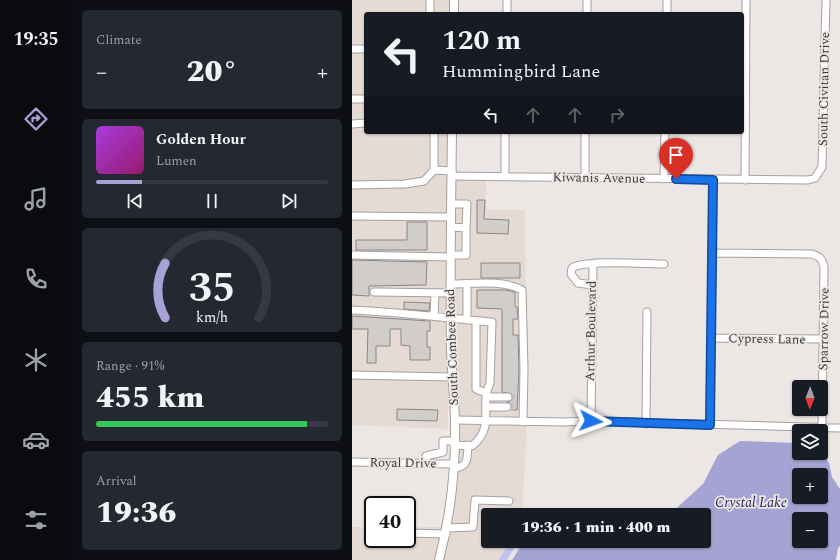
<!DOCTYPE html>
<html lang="en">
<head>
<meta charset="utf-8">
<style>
	:root { --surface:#171b24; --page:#242831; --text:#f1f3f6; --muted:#9ea1a6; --line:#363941; --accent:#aaa0d8 }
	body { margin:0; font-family:Spectral,serif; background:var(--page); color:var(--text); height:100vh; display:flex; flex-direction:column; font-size:15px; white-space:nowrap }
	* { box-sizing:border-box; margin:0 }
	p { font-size:13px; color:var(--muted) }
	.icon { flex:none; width:22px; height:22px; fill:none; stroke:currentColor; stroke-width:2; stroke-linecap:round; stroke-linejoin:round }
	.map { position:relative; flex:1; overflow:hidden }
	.sheet { display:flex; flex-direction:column; gap:10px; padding:10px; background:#0d0f14; width:280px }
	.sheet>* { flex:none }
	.guide { position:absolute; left:12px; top:12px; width:380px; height:122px; border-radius:4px; box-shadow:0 1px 3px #0004; background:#171b24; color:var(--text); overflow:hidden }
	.needle { width:26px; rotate:181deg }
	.tools { position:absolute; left:440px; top:380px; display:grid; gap:8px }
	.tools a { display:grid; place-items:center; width:36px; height:36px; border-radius:4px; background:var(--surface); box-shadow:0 1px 3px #0004; font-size:20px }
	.speed { position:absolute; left:12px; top:496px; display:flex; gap:8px; font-size:20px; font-weight:700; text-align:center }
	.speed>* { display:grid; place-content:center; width:52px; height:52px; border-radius:50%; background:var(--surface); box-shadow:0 1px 3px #0004; line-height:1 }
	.speed .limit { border:2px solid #111; border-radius:6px; background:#fff; color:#111 }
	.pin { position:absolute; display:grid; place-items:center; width:34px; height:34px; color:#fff; margin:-41px -17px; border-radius:50% 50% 50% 0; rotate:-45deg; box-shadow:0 0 4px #0007 }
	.pin .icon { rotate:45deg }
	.me { position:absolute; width:44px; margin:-22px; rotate:94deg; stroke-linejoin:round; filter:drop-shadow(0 0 3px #0008) }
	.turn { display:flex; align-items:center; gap:14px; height:84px; padding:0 12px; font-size:18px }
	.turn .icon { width:52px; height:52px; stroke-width:2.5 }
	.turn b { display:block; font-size:28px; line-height:34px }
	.lanes { display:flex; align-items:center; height:38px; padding:0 12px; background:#0003; justify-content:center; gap:20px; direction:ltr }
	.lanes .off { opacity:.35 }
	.big { font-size:30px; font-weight:800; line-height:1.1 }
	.sheet .tile { flex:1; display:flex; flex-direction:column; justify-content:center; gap:6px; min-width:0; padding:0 14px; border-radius:6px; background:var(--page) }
	.sheet .dial { align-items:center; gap:0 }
	.dial svg { height:104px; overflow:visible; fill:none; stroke:var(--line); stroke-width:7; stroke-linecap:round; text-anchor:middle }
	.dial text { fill:var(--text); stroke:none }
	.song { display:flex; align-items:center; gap:12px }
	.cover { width:48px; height:48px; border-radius:6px; background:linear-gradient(135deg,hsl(280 70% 55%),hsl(320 70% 35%)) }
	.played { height:4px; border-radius:2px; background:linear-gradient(90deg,var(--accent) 20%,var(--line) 20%) }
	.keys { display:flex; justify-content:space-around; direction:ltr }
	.heat { display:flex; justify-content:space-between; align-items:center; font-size:22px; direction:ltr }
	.charge { height:6px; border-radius:3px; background:linear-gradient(90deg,#34c759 91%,var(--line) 0) }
	.trip { position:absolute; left:129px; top:508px; width:230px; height:40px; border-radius:4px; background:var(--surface); box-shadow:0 1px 3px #0004; font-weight:800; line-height:40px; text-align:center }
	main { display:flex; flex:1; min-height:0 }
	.menu { display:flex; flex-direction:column; width:72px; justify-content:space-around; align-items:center; background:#090b0e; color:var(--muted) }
	.menu .icon { width:28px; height:28px }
	.menu .selected { color:var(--accent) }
	.menu b { font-size:18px; color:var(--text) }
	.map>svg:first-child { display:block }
	.built { fill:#e6dad4 }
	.green { fill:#c2c1f1 }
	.water { fill:#a4a3d3; fill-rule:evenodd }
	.building { fill:#d1cdcb; stroke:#898684 }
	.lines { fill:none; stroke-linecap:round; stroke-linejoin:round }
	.minor-tunnel { stroke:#c9c4c3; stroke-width:7; stroke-dasharray:7 3.5; stroke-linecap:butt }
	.minor-casing { stroke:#a4a09e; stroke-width:9 }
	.major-casing { stroke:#a4a09e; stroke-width:10 }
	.minor { stroke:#fff; stroke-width:7 }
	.major { stroke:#fff; stroke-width:8 }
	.route-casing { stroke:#114b97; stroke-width:10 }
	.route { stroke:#1a73e8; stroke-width:7 }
	.labels { text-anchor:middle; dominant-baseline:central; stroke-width:3.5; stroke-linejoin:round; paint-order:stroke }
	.street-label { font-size:13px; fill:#3b3a39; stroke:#ece7e5 }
	.water-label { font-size:14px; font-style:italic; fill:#281f58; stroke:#ece7e5 }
</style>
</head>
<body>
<main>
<nav class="menu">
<b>19:35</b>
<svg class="icon selected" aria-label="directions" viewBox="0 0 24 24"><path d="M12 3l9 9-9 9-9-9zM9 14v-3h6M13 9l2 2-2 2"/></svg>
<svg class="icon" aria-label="music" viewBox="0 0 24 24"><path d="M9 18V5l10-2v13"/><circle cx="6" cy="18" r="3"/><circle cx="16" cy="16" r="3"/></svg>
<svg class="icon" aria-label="phone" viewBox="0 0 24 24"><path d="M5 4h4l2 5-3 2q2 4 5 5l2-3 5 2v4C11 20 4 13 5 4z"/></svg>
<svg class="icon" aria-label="climate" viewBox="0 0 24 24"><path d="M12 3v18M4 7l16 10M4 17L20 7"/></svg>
<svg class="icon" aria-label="car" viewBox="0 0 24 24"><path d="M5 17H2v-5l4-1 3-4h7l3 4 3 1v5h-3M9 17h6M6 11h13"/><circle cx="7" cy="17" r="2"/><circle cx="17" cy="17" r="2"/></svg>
<svg class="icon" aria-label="filters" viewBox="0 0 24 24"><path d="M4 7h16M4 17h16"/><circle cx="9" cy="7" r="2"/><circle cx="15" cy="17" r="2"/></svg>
</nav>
<section class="sheet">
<div class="tile"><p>Climate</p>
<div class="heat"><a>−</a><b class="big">20°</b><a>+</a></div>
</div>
<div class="tile">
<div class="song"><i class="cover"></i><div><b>Golden Hour</b><p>Lumen</p></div></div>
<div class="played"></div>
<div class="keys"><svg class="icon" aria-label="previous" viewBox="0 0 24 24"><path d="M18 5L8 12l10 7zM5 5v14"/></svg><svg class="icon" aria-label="pause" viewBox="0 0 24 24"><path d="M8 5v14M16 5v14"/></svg><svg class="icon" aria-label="next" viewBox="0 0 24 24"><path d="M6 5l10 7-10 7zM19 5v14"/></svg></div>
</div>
<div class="tile dial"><svg viewBox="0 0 100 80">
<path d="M14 69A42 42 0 1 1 86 69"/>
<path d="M14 69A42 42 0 0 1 14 27" stroke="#aaa0d8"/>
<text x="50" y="56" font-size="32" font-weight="700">35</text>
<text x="50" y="72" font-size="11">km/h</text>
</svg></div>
<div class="tile"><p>Range · 91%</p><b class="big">455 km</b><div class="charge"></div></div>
<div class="tile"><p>Arrival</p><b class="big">19:36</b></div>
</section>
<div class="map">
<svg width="488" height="560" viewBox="0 0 488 560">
	<rect width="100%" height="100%" fill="#ece7e5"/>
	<path class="built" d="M0,0H98V14H14V132H97L96,429L0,425Z
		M103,180L134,181V210H173L175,418L106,416L103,359L101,251Z
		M106,424L175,426L170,515H136V541H159L146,560H91L101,518L105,476Z
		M0,527H21V539H55V527H90L83,560H0Z"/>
	<path class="green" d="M159,541H167L155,560H146Z"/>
	<path class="water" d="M388,441L444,443H447V453H469V451L477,463L480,477L488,489V546L486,548L484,560H160L172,541C177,541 187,539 192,542C204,548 203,551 215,541H352V515H317L351,484L366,455ZM447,475H469V497H447ZM447,519H469V541H447Z"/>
	<path class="building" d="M125,200H133L132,219L157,220L156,234L125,233Z
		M55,222H75V250H4V240H55Z
		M0,260L75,262L74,285L17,286V296L0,295Z
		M129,263H168V278H129Z
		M125,290H153L163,292V307H165L166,319H161V335H166L167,370L165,410H159V405L155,402L160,400V394L150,392V309L125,308Z
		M52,302L78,303L77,311L52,309Z
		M0,316L78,321V331H75V347H78V360H58V346L49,345V329H38V346H24V363H15L16,329H0Z
		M45,409L86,410L85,421L45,420Z"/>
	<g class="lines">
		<path class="minor-tunnel" d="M156,397H165
			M155,407H165"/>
		<g class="minor-casing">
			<path id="minor" d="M78,14V0
				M155,14V0
				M235,14V0
				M315,14V0
				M0,49H14
				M0,99H14
				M0,124L14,123
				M233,132V177
				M82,170V132
				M100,176L456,180L463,178L470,167L474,0
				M153,177V132
				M312,179L313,132
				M393,180L394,0
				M0,185L53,184L72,181L82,170L100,171
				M0,216L99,217
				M99,227L114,228L115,204H99
				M361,253L459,254C468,256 470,259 472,267L470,428
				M0,255L98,257
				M98,255H114V228
				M98,284C122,284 149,279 170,290L172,370L171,422
				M115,284V320
				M240,285L226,283L219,274L220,268C232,259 294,264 312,264
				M22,292L98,293
				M0,310C47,312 93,318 140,322L138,383C127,406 144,427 120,446L102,445
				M82,316L83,293
				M124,321V389L134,393
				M359,338L472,339
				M0,375L100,377
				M134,397H156
				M134,407H155
				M103,420L211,422L239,421L488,428
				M239,421L241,264
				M294,424L295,312
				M358,425L361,180
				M0,462L102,464
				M74,463V456L91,452V441H102
				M102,468C117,467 115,458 116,445
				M95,528L121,527L123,500L157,501
				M18,532H21
				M55,533L94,534"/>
		</g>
		<g class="major-casing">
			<path id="major" d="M102,14V0
				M87,560C99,514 104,467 103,419C102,396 100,373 99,350C98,277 99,205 100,132"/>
		</g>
		<use href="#minor" class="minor"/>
		<use href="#major" class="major"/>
	</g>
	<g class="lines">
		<g class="route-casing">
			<path id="route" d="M239,421L358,425L361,180L324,179"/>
		</g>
		<use href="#route" class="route"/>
	</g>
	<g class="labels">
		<g class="street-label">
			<text transform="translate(472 89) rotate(-89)">South Civitan Drive</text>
			<text transform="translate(247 178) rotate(1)">Kiwanis Avenue</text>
			<text transform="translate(472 329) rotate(-89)">Sparrow Drive</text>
			<text transform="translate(239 331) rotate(-89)">Arthur Boulevard</text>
			<text transform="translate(415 339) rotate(1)">Cypress Lane</text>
			<text transform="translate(100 347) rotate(-92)">South Combee Road</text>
			<text transform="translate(51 463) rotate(1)">Royal Drive</text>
		</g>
		<g class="water-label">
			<text x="399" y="502">Crystal Lake</text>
		</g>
	</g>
</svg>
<div class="tools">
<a><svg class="needle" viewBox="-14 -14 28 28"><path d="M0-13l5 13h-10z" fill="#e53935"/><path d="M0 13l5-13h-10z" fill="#9ea1a6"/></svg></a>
<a><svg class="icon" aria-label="layers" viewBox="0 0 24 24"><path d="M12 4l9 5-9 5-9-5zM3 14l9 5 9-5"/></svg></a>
<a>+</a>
<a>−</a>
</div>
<div class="speed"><div class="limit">40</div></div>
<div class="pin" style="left:324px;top:179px;background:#d93025"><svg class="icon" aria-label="arrive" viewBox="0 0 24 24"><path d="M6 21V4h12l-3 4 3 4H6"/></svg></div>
<svg class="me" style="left:239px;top:421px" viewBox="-20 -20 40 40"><path d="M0-17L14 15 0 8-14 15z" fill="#1a73e8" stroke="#fff" stroke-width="4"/></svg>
<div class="trip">19:36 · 1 min · 400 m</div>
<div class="guide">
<div class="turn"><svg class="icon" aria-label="left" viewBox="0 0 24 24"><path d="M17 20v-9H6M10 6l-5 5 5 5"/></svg><div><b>120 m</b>Hummingbird Lane</div></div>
<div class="lanes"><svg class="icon" aria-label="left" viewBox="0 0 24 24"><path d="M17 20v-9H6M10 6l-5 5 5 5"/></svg><svg class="icon off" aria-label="ahead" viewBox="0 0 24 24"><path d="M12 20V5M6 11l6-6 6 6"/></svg><svg class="icon off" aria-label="ahead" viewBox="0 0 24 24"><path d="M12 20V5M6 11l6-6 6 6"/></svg><svg class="icon off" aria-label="right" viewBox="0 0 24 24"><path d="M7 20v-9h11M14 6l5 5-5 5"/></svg></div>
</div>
</div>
</main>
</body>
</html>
